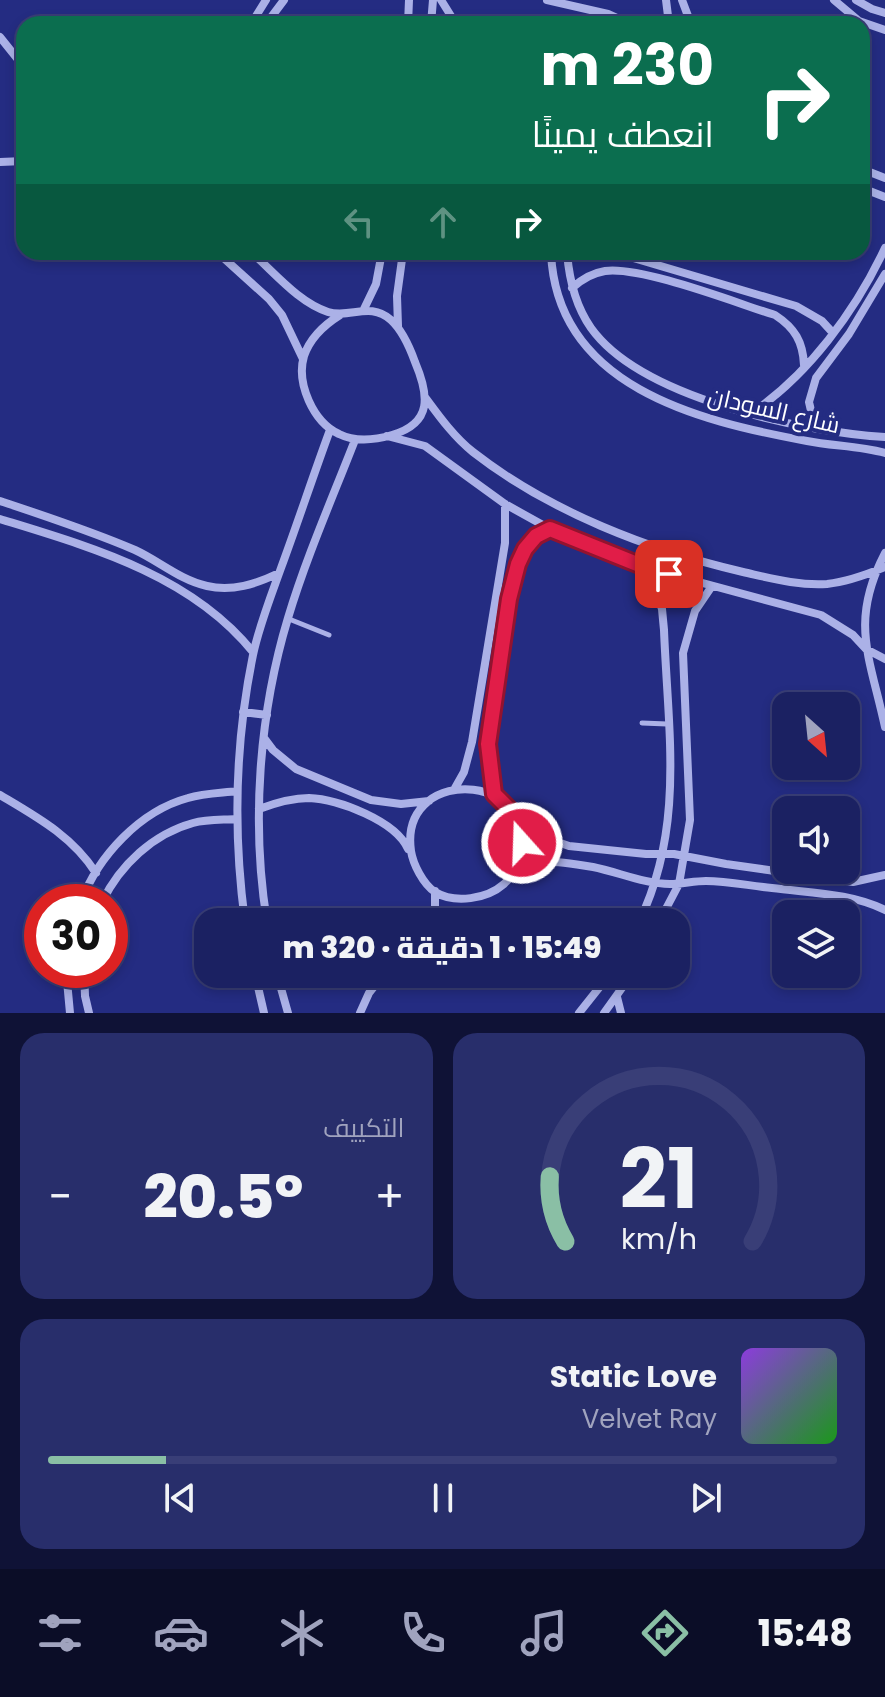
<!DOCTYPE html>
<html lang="ar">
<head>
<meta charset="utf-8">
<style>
	:root { --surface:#1b2162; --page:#282e6b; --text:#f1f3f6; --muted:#a0a3be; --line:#393e77; --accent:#8abfa5 }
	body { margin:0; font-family:Poppins,Cairo,sans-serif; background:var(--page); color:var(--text); direction:rtl; height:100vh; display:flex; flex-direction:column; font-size:30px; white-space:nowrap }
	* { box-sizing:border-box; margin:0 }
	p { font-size:26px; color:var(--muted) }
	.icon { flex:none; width:44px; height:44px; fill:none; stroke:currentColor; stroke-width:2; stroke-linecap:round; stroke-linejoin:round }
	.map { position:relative; height:1013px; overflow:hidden; direction:ltr }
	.sheet { display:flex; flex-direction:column; gap:20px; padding:20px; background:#0f1236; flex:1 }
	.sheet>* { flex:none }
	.top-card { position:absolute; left:16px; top:16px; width:854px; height:244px; border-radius:24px; box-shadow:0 4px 12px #0003,0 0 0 2px var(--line); direction:rtl; background:#0b6e4f; color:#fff; overflow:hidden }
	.needle { width:52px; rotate:153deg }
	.fabs { position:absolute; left:772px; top:692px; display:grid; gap:16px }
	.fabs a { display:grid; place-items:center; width:88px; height:88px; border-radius:16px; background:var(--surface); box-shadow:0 4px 12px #0003,0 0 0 2px var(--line); font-size:40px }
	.speed { position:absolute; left:24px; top:884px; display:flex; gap:16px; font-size:40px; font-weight:700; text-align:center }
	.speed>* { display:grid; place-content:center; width:104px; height:104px; border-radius:50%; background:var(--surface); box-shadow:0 4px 12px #0003,0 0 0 2px var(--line); line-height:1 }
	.speed .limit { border:12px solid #d22; background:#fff; color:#111 }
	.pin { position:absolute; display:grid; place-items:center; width:68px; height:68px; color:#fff; margin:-34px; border-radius:16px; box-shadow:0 4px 12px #0006 }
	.me { position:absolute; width:88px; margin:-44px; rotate:340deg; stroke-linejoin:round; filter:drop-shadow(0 0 6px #0008) }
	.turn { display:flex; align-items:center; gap:28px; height:168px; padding:0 24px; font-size:36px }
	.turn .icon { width:104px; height:104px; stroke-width:2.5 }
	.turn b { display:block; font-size:56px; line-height:68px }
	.lanes { display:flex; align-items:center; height:76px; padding:0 24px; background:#0003; justify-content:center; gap:40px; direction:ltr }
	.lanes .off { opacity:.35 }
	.big { font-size:60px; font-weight:800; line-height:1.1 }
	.sheet .tile { flex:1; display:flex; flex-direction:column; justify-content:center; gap:12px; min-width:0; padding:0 28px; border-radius:24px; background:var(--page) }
	.sheet .dial { align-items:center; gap:0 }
	.dial svg { height:208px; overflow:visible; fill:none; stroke:var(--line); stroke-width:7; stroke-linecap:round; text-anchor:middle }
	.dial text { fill:var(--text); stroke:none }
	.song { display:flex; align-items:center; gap:24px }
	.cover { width:96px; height:96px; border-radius:12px; background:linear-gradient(135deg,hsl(270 70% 55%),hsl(120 70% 35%)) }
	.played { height:8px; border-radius:4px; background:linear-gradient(90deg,var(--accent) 15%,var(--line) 15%) }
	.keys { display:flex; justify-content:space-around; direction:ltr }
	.heat { display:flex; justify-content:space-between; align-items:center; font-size:44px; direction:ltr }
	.sheet .tiles { flex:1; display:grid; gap:20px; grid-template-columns:1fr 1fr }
	.tile:last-child { grid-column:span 2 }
	.trip { position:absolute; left:194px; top:908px; width:496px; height:80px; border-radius:24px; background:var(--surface); box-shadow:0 4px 12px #0003,0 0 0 2px var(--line); font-weight:800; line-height:80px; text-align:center; direction:rtl }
	.dock { display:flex; height:128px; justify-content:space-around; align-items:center; background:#0b0d27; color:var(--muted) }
	.dock .icon { width:56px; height:56px }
	.dock .active { color:var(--accent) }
	.dock b { font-size:36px; color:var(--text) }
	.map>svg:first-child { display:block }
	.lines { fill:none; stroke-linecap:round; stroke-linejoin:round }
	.service { stroke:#abb1e7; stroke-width:5 }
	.minor { stroke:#abb1e7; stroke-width:8 }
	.route-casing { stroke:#92132f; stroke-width:20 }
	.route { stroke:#e11d48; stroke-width:14 }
	.labels { text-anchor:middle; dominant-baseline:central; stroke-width:8; stroke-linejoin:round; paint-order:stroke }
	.street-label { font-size:24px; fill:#fff; stroke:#242c82 }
</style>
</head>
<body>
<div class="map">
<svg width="885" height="1013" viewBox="0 0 885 1013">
	<rect width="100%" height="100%" fill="#242c82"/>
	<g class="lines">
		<path class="service" d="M289,619L329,635
			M642,723L667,724"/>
		<path class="minor" d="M441,0L456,24
			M547,0L608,14L630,24
			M666,0L669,24
			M682,0L691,24
			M834,0L859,21L885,30
			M856,0L872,9L885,13
			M261,24L256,16L266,0
			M266,24L284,0
			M408,24L409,0
			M431,24L433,0
			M0,37L24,67
			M0,162L24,161
			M862,169L885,178
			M862,188L885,197
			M217,252L269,299L282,315L303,359
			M251,252C275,273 298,302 328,312C350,319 370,301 391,320C403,331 410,348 415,362C429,395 433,423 392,435C375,440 355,442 339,434C313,422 296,383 304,356C310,338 324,325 340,315
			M551,252C556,386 697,421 807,441C832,446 860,446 885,453
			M567,252C569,279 575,305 591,328C641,398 803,432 885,437
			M613,252L796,306L822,321L833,333
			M572,288C582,279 592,273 605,271C642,266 736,303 775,315C795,328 803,342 804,365
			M364,309L376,284L382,252
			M398,326L397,296L403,252
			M425,397C439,416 454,437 473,452C550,512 649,550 743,572C770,578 799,586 827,584C847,582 866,575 885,567
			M750,414C808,376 856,310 885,248
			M815,428L809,402L816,378L849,334L885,274
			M387,436L425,446L505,504L550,529L647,568L821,615L853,635L866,649L885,659
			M0,501C45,516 91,531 135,550C159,561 180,580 207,586C232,592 256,584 279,573
			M0,519C91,547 191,575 253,652
			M885,553C849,622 870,657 885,727
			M243,712L267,715
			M264,738L273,750L296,769L371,800L401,804L429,801
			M455,788L464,772L472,742L505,543V504
			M494,794L488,744L509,599L518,564L525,549L536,536L550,529
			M0,795C37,817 72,836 96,873
			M259,809C275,803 291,798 309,798C338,799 396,821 408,849
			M520,829L569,846L646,854H674L726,864L853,882L885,875
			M514,871C556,772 398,760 411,851C413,864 423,884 435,892C455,904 487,899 504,884C514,874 519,867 533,864C552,859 574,864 593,867C618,872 645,884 670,884C682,884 694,881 706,881C728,881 750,886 772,888C810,893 851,893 885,910
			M81,902C98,856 140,811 188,798C204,793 221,793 237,791
			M102,902C120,865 153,834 193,823C207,819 222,820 236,819
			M245,922C233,833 235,743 253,655C259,626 271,596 281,568C298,522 313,476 330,430
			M267,922C251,823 259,714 288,618C306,558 332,499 355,440
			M430,922L435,911V891
			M639,922C685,827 668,732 664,630L662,609L647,568
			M659,922L679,884L690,820L683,653L695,611L712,586
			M66,970L70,1013
			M84,970L85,996L89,1013
			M255,974L264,1013
			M277,974L288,1013
			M617,997L621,1013
			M360,1013L369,993L384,974
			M579,1013L610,974
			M604,1013L632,974"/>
	</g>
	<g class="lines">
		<g class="route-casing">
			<path id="route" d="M522,843L515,815L494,794L488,744L509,599L518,564L525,549L536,536L550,529L647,568L669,574"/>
		</g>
		<use href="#route" class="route"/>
	</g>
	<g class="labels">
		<g class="street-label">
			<text transform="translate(774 410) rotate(13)">شارع السودان</text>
		</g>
	</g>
</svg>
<div class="fabs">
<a><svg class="needle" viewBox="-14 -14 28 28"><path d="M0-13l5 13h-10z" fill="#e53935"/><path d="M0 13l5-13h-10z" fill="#a0a3be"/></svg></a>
<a><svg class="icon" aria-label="sound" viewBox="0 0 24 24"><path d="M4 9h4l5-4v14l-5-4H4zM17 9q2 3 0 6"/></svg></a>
<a><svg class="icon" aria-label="layers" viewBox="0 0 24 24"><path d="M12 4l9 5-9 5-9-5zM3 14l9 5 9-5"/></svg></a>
</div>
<div class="speed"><div class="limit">30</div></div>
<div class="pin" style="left:669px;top:574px;background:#d93025"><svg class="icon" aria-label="arrive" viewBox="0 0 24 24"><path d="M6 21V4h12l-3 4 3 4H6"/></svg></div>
<svg class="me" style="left:522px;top:843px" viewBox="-20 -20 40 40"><circle r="17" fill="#e11d48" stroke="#fff" stroke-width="3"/><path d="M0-11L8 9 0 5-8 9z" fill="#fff"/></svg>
<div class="trip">15:49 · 1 دقيقة · 320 m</div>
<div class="top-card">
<div class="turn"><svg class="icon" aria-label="right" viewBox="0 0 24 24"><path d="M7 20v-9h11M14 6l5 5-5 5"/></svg><div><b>230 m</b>انعطف يمينًا</div></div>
<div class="lanes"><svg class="icon off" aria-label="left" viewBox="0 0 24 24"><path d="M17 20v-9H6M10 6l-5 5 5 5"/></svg><svg class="icon off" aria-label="ahead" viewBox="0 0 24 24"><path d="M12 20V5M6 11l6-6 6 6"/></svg><svg class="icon" aria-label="right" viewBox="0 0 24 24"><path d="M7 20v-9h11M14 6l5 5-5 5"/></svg></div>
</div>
</div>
<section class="sheet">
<div class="tiles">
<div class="tile dial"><svg viewBox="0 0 100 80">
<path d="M14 69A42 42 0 1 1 86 69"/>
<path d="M14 69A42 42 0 0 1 8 44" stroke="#8abfa5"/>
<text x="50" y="56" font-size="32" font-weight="700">21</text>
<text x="50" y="72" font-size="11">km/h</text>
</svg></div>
<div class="tile"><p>التكييف</p>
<div class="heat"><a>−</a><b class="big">20.5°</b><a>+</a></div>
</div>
<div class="tile">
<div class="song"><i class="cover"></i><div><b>Static Love</b><p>Velvet Ray</p></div></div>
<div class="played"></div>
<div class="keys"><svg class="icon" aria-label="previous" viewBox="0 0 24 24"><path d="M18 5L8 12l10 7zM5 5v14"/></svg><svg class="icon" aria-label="pause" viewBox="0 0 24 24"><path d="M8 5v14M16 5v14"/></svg><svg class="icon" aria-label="next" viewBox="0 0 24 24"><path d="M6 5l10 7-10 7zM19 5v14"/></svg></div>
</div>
</div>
</section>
<nav class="dock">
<b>15:48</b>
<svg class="icon active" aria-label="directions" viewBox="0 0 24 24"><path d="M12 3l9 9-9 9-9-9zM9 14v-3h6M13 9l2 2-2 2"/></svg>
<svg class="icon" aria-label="music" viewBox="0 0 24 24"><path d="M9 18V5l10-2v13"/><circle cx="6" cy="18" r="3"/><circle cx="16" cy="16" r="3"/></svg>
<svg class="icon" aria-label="phone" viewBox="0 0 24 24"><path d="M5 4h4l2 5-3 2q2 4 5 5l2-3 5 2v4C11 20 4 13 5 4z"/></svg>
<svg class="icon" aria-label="climate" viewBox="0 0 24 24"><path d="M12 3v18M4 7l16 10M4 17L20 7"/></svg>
<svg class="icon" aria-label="car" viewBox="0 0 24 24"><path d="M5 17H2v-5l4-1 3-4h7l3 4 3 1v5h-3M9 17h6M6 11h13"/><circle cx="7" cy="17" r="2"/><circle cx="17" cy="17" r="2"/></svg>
<svg class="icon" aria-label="filters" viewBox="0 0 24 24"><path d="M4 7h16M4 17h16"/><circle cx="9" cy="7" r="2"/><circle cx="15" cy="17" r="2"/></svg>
</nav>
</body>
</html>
